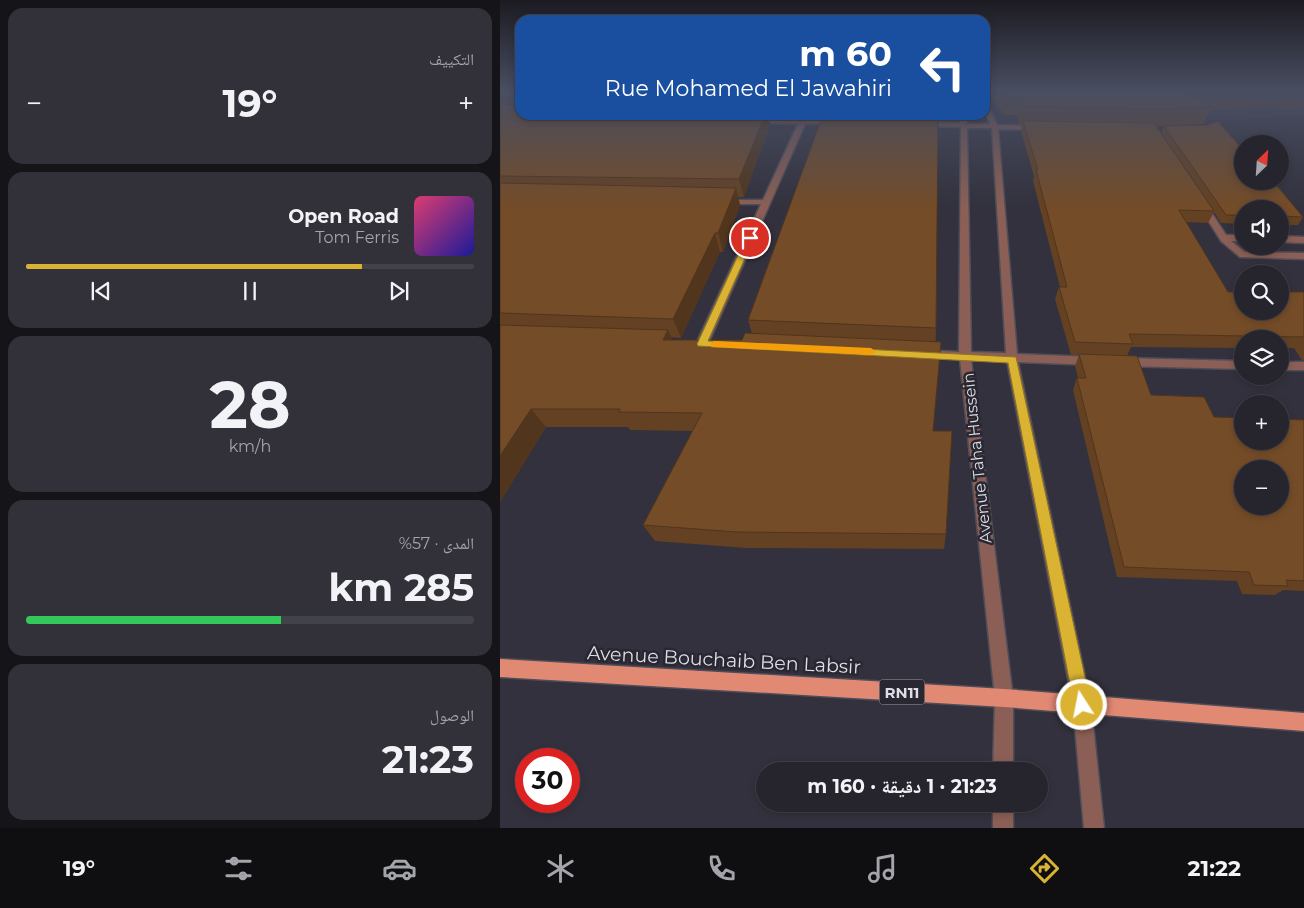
<!DOCTYPE html>
<html lang="ar">
<head>
<meta charset="utf-8">
<style>
	:root { --surface:#26252e; --page:#32313a; --text:#f1f3f6; --muted:#a4a5aa; --line:#42424a; --accent:#dbb333 }
	body { margin:0; font-family:Montserrat,"Noto Naskh Arabic",sans-serif; background:var(--page); color:var(--text); direction:rtl; height:100vh; display:flex; flex-direction:column; font-size:19px; white-space:nowrap }
	* { box-sizing:border-box; margin:0 }
	p { font-size:16px; color:var(--muted) }
	.icon { flex:none; width:28px; height:28px; fill:none; stroke:currentColor; stroke-width:2; stroke-linecap:round; stroke-linejoin:round }
	.map { position:relative; flex:1; overflow:hidden; direction:ltr }
	.details { display:flex; flex-direction:column; gap:8px; padding:8px; background:#151419; width:500px }
	.details>* { flex:none }
	.hud { position:absolute; left:15px; top:15px; width:475px; height:105px; border-radius:15px; box-shadow:0 2px 8px #0003,0 0 0 1px var(--line); direction:rtl; background:#1a4fa0; color:#fff; overflow:hidden }
	.needle { width:32px; rotate:25deg }
	.buttons { position:absolute; left:734px; top:135px; display:grid; gap:10px }
	.buttons a { display:grid; place-items:center; width:55px; height:55px; border-radius:50%; background:var(--surface); box-shadow:0 2px 8px #0003,0 0 0 1px var(--line); font-size:25px }
	.speed { position:absolute; left:15px; top:748px; display:flex; gap:10px; font-size:25px; font-weight:700; text-align:center }
	.speed>* { display:grid; place-content:center; width:65px; height:65px; border-radius:50%; background:var(--surface); box-shadow:0 2px 8px #0003,0 0 0 1px var(--line); line-height:1 }
	.speed .limit { border:8px solid #d22; background:#fff; color:#111 }
	.pin { position:absolute; display:grid; place-items:center; width:42px; height:42px; color:#fff; margin:-21px; border:2px solid #fff; border-radius:50%; box-shadow:0 1px 5px #0007 }
	.me { position:absolute; width:55px; margin:-28px; rotate:349deg; stroke-linejoin:round; filter:drop-shadow(0 0 4px #0008) }
	.turn { display:flex; align-items:center; gap:18px; height:105px; padding:0 15px; font-size:22px }
	.turn .icon { width:65px; height:65px; stroke-width:2.5 }
	.turn b { display:block; font-size:35px; line-height:42px }
	.big { font-size:38px; font-weight:700; line-height:1.1 }
	.details .widget { flex:1; display:flex; flex-direction:column; justify-content:center; gap:8px; min-width:0; padding:0 18px; border-radius:15px; background:var(--page) }
	.details .dial { align-items:center; gap:0 }
	.dial b { font-size:65px; line-height:1 }
	.song { display:flex; align-items:center; gap:15px }
	.cover { width:60px; height:60px; border-radius:8px; background:linear-gradient(135deg,hsl(340 70% 55%),hsl(240 70% 35%)) }
	.played { height:5px; border-radius:2px; background:linear-gradient(90deg,var(--accent) 75%,var(--line) 75%) }
	.keys { display:flex; justify-content:space-around; direction:ltr }
	.heat { display:flex; justify-content:space-between; align-items:center; font-size:28px; direction:ltr }
	.charge { height:8px; border-radius:4px; background:linear-gradient(90deg,#34c759 57%,var(--line) 0) }
	.trip { position:absolute; left:256px; top:762px; width:292px; height:50px; border-radius:25px; background:var(--surface); box-shadow:0 2px 8px #0003,0 0 0 1px var(--line); font-weight:700; line-height:50px; text-align:center; direction:rtl }
	.tab-bar { display:flex; height:80px; justify-content:space-around; align-items:center; background:#0f0f12; color:var(--muted) }
	.tab-bar .icon { width:35px; height:35px }
	.tab-bar .selected { color:var(--accent) }
	.tab-bar b { font-size:22px; color:var(--text) }
	main { display:flex; flex:1; min-height:0 }
	.map>svg:first-child { display:block }
	.built { fill:#3a394b }
	.lines { fill:none; stroke-linecap:round; stroke-linejoin:round }
	.street-casing { stroke:#4e4d58; stroke-width:3 }
	.primary-casing { stroke:#4e4d58; stroke-width:3 }
	.street { fill:#8b5f55; fill-rule:evenodd }
	.primary { fill:#e28974; fill-rule:evenodd }
	.wall { fill:#644122 }
	.shaded-wall { fill:#51351c }
	.building { fill:#744c28; stroke:#51351c; fill-rule:evenodd }
	.route { fill:#dbb333; stroke:#8e7421 }
	.slow { fill:#f59e0b }
	.labels { text-anchor:middle; dominant-baseline:central; stroke-width:5; stroke-linejoin:round; paint-order:stroke }
	.shield { fill:#282732; stroke:#a7a7af; stroke-width:1 }
	.shield-label { font-size:15px; font-weight:bold; fill:#dedee5 }
	.street-label { font-size:16px; fill:#dedee5; stroke:#282732 }
	.near-street-label { font-size:19px; fill:#dedee5; stroke:#282732 }
</style>
</head>
<body>
<main>
<div class="map">
<svg width="804" height="828" viewBox="0 0 804 828">
	<rect width="100%" height="100%" fill="#32313d"/>
	<path class="built" d="M680,92H804V116L715,120L672,98Z"/>
	<g class="lines">
		<g class="street-casing">
			<path id="street" d="M485,103L488,105L497,125L537,126L540,128L537,130L498,129L517,354L593,357L599,361L593,365L518,362L591,705L604,828H584L573,705L507,361L471,360L513,698V771H493L495,698L460,359L423,358L417,354L423,350L459,352L461,127L422,126L419,124L422,122L460,123L459,115H465L467,124H490L485,112ZM467,128H492L506,353L471,352Z
				M250,120H337L340,122L337,124H305L208,344L202,348L196,344L261,204H224L220,202L224,200H263L298,124L252,123L250,122Z
				M698,201H704L726,235H742V241H731L745,252L804,253V259L740,257L721,241L697,203Z
				M780,236L804,237V243L780,242Z
				M623,358L742,361V369L623,366L617,362Z
				M780,362H804V370H780Z
				M493,804H513V828H493Z"/>
		</g>
		<g class="primary-casing">
			<path id="primary" d="M0,659L504,689L804,713V731L504,707L0,677Z"/>
		</g>
		<use href="#street" class="street"/>
		<use href="#primary" class="primary"/>
	</g>
	<path class="wall" d="M0,92H20V115H274L273,118H269L270,125L244,197H238L240,205L223,252H220L181,338L171,337L172,340H242L252,334L248,320L436,328L433,431L446,534L444,549L246,548L155,541L143,525L193,431L130,430L128,427H46L0,502Z
		M485,92H804V108L781,110L776,107L710,110L704,124L655,126L687,173L661,134L664,126L742,181L803,217L798,225H780V209H742V224L721,223L714,212L708,223L686,222L728,292H804V360H802L794,348H780V339H742V348L631,347L627,356L651,395L714,417L804,420V591L783,590L775,595L742,594L737,581L617,577L573,390L577,378H578L575,366L579,355H571L555,299L559,287H560L533,181L534,176L521,131L522,124H519L517,115H505Z"/>
	<path class="shaded-wall" d="M265,115H268L270,125L244,197L239,179Z
		M236,188L240,205L223,252L218,233Z
		M215,233L220,252L181,338L173,319Z
		M168,330L176,349L163,340Z
		M31,409L46,427L0,502V456Z"/>
	<path class="building" d="M0,92H20V98L0,97Z
		M501,92H683L711,107L659,109L522,106L519,99H508Z
		M698,92H746L708,94L713,100Z
		M788,92H804L790,93Z
		M0,104L20,105V115H265L239,179L0,176Z
		M323,115H438L436,328L248,320Z
		M523,121L654,123L714,211L679,210L728,292H742V311H780V292H804V337L629,334L633,344L575,342L559,287H567L536,170H538Z
		M718,121L742,149V181H773L803,217L780,216V209H742V215H726L664,126L707,125Z
		M0,183L236,188L218,233H215L173,319L0,313Z
		M0,325L168,330L163,340H242L245,333L441,342L433,431H452L446,534L237,532L143,525L202,413L119,412L120,409H31L0,456Z
		M579,354L637,356L651,395L704,397L714,417L742,418V441H780V419L804,420V581L786,580L788,586L754,585L749,572L624,567L577,378H586ZM742,469H780V506H742Z"/>
	<linearGradient id="sky" x2="0" y2="1"><stop stop-color="#1c1b22"/><stop offset="0.44" stop-color="#494e62"/><stop offset="1" stop-color="#494e62" stop-opacity="0"/></linearGradient>
	<rect width="804" height="208" fill="url(#sky)"/>
	<path class="route" d="M247,236L254,238L208,341L516,357L591,705L588,711L582,714L576,711L574,705L508,363L198,346L197,344Z"/>
	<path class="slow" d="M215,341L371,348L376,352L371,355L211,347V342Z"/>
	<g class="labels">
		<rect class="shield" x="379.5" y="679.5" width="45" height="25" rx="4"/>
		<g class="shield-label">
			<text x="402" y="692">RN11</text>
		</g>
		<g class="street-label">
			<text transform="translate(477 458) rotate(-96)">Avenue Taha Hussein</text>
		</g>
		<g class="near-street-label">
			<text transform="translate(224 660) rotate(3)">Avenue Bouchaib Ben Labsir</text>
		</g>
	</g>
</svg>
<div class="buttons">
<a><svg class="needle" viewBox="-14 -14 28 28"><path d="M0-13l5 13h-10z" fill="#e53935"/><path d="M0 13l5-13h-10z" fill="#a4a5aa"/></svg></a>
<a><svg class="icon" aria-label="sound" viewBox="0 0 24 24"><path d="M4 9h4l5-4v14l-5-4H4zM17 9q2 3 0 6"/></svg></a>
<a><svg class="icon" aria-label="search" viewBox="0 0 24 24"><circle cx="10" cy="10" r="6"/><path d="M15 15l6 6"/></svg></a>
<a><svg class="icon" aria-label="layers" viewBox="0 0 24 24"><path d="M12 4l9 5-9 5-9-5zM3 14l9 5 9-5"/></svg></a>
<a>+</a>
<a>−</a>
</div>
<div class="speed"><div class="limit">30</div></div>
<div class="pin" style="left:250px;top:238px;background:#d93025"><svg class="icon" aria-label="arrive" viewBox="0 0 24 24"><path d="M6 21V4h12l-3 4 3 4H6"/></svg></div>
<svg class="me" style="left:582px;top:705px" viewBox="-20 -20 40 40"><circle r="17" fill="#dbb333" stroke="#fff" stroke-width="3"/><path d="M0-11L8 9 0 5-8 9z" fill="#fff"/></svg>
<div class="trip">21:23 · 1 دقيقة · 160 m</div>
<div class="hud">
<div class="turn"><svg class="icon" aria-label="left" viewBox="0 0 24 24"><path d="M17 20v-9H6M10 6l-5 5 5 5"/></svg><div><b>60 m</b>Rue Mohamed El Jawahiri</div></div>
</div>
</div>
<section class="details">
<div class="widget"><p>التكييف</p>
<div class="heat"><a>−</a><b class="big">19°</b><a>+</a></div>
</div>
<div class="widget">
<div class="song"><i class="cover"></i><div><b>Open Road</b><p>Tom Ferris</p></div></div>
<div class="played"></div>
<div class="keys"><svg class="icon" aria-label="previous" viewBox="0 0 24 24"><path d="M18 5L8 12l10 7zM5 5v14"/></svg><svg class="icon" aria-label="pause" viewBox="0 0 24 24"><path d="M8 5v14M16 5v14"/></svg><svg class="icon" aria-label="next" viewBox="0 0 24 24"><path d="M6 5l10 7-10 7zM19 5v14"/></svg></div>
</div>
<div class="widget dial"><b>28</b><p>km/h</p></div>
<div class="widget"><p>المدى · 57%</p><b class="big">285 km</b><div class="charge"></div></div>
<div class="widget"><p>الوصول</p><b class="big">21:23</b></div>
</section>
</main>
<nav class="tab-bar">
<b>21:22</b>
<svg class="icon selected" aria-label="directions" viewBox="0 0 24 24"><path d="M12 3l9 9-9 9-9-9zM9 14v-3h6M13 9l2 2-2 2"/></svg>
<svg class="icon" aria-label="music" viewBox="0 0 24 24"><path d="M9 18V5l10-2v13"/><circle cx="6" cy="18" r="3"/><circle cx="16" cy="16" r="3"/></svg>
<svg class="icon" aria-label="phone" viewBox="0 0 24 24"><path d="M5 4h4l2 5-3 2q2 4 5 5l2-3 5 2v4C11 20 4 13 5 4z"/></svg>
<svg class="icon" aria-label="climate" viewBox="0 0 24 24"><path d="M12 3v18M4 7l16 10M4 17L20 7"/></svg>
<svg class="icon" aria-label="car" viewBox="0 0 24 24"><path d="M5 17H2v-5l4-1 3-4h7l3 4 3 1v5h-3M9 17h6M6 11h13"/><circle cx="7" cy="17" r="2"/><circle cx="17" cy="17" r="2"/></svg>
<svg class="icon" aria-label="filters" viewBox="0 0 24 24"><path d="M4 7h16M4 17h16"/><circle cx="9" cy="7" r="2"/><circle cx="15" cy="17" r="2"/></svg>
<b>19°</b>
</nav>
</body>
</html>
